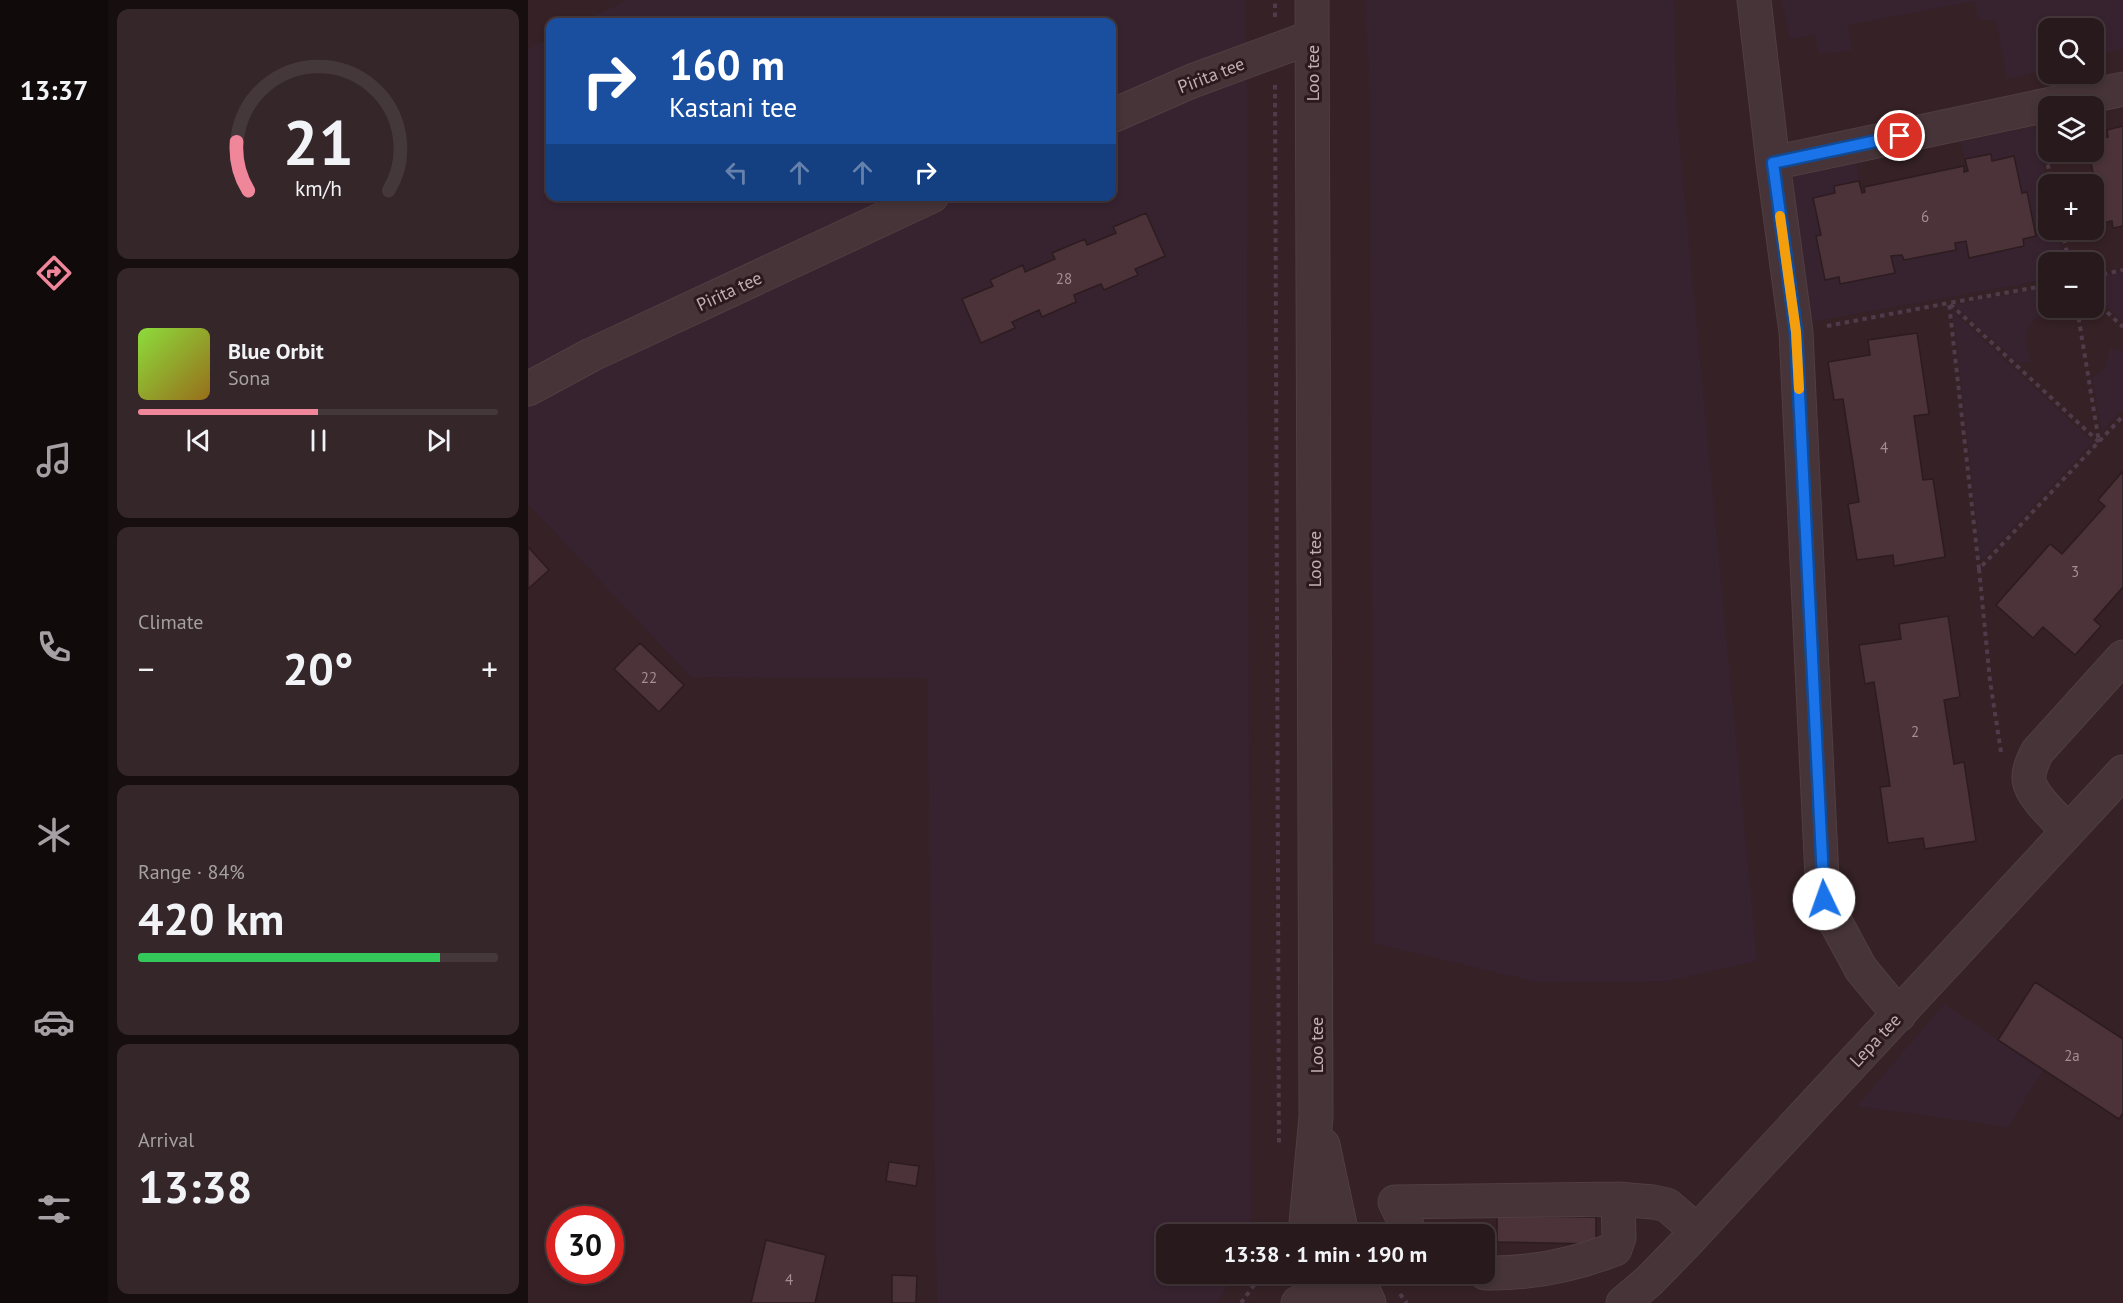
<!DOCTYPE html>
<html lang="en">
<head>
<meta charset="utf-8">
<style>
	:root { --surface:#28191c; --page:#342629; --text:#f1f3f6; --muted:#a5a0a3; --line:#44383b; --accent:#f08699 }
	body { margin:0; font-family:"PT Sans",sans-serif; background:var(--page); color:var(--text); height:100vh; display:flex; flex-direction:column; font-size:22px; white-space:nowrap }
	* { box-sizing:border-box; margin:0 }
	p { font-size:20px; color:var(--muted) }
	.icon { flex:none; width:33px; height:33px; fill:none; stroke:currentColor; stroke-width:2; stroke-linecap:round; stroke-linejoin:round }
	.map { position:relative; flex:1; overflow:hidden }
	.details { display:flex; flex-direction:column; gap:9px; padding:9px; background:#160e0f; width:420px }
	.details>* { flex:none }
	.hud { position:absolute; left:18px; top:18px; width:570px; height:183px; border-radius:12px; box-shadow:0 3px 9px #0003,0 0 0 2px var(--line); background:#1a4fa0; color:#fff; overflow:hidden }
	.fabs { position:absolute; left:1510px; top:18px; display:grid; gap:12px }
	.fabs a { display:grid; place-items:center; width:66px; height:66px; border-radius:12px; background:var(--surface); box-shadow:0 3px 9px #0003,0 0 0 2px var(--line); font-size:30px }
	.speed { position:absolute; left:18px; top:1206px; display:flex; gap:12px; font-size:30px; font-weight:700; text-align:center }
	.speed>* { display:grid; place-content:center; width:78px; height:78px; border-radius:50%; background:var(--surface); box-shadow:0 3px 9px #0003,0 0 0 2px var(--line); line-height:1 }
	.speed .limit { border:9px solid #d22; background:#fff; color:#111 }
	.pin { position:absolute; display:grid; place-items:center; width:51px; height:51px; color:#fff; margin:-26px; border:3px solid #fff; border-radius:50%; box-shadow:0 2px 6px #0007 }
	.me { position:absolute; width:66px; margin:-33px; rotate:357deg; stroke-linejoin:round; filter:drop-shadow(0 0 4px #0008) }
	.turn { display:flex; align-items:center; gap:21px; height:126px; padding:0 24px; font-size:27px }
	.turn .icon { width:78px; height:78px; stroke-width:2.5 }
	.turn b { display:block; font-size:42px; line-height:51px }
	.lanes { display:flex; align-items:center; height:57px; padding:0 24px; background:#0003; justify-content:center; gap:30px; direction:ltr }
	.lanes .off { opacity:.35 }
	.big { font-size:45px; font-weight:700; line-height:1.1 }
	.details .card { flex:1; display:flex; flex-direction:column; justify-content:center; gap:9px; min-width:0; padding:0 21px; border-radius:12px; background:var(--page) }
	.details .dial { align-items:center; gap:0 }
	.dial svg { height:156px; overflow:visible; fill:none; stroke:var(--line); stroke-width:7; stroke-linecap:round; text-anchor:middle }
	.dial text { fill:var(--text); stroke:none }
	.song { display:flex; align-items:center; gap:18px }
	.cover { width:72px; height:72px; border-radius:9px; background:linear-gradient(135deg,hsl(90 70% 55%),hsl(40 70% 35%)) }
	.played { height:6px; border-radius:3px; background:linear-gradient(90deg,var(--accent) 50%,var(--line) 50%) }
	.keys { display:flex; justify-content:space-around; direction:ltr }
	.heat { display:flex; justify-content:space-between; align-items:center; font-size:33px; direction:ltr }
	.charge { height:9px; border-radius:4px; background:linear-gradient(90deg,#34c759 84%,var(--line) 0) }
	.trip { position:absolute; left:628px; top:1224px; width:339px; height:60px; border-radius:12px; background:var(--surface); box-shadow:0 3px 9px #0003,0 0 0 2px var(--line); font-weight:700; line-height:60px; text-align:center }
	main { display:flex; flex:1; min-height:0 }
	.menu { display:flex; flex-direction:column; width:108px; justify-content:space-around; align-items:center; background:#100a0b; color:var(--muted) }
	.menu .icon { width:42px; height:42px }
	.menu .current { color:var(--accent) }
	.menu b { font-size:27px; color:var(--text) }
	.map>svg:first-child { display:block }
	.green { fill:#372330 }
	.building { fill:#4c3339; stroke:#2d1c1f; stroke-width:1.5 }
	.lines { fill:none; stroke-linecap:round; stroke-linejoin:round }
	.minor-casing { stroke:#503e41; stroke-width:35 }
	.path { stroke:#4f3b49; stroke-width:4; stroke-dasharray:4.5 4.5; stroke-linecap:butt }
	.minor { stroke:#463438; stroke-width:33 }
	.route-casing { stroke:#114b97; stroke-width:15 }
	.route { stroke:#1a73e8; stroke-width:10 }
	.slow { stroke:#f59e0b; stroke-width:10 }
	.labels { text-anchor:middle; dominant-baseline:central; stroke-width:6; stroke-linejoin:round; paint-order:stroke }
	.number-label { font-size:15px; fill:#a38e92 }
	.street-label { font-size:18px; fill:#c3afb2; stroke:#2b1a1d }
</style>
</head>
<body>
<main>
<nav class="menu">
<b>13:37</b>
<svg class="icon current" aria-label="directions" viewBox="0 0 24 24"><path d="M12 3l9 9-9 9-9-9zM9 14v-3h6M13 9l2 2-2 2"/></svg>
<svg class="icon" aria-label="music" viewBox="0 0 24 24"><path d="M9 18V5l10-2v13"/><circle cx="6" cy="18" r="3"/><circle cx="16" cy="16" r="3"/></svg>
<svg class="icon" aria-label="phone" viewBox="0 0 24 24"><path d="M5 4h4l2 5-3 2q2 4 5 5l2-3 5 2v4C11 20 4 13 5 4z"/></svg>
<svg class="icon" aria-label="climate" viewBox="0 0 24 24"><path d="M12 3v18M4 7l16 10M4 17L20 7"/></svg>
<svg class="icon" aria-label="car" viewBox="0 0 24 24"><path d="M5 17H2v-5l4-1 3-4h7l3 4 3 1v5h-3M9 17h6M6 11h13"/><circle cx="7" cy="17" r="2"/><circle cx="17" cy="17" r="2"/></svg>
<svg class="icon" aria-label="filters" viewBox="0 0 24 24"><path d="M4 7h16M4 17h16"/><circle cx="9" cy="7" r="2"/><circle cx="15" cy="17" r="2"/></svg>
</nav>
<section class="details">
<div class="card dial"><svg viewBox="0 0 100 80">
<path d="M14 69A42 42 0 1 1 86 69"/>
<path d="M14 69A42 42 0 0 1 8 44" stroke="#f08699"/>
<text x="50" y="56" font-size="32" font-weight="700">21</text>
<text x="50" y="72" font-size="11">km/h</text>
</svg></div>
<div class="card">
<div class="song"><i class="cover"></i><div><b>Blue Orbit</b><p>Sona</p></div></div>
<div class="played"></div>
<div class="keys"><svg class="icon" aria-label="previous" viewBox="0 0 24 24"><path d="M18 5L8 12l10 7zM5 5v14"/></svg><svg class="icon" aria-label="pause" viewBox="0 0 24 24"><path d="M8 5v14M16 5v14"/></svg><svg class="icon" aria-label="next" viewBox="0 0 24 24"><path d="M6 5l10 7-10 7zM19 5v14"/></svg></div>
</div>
<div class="card"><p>Climate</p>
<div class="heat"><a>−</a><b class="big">20°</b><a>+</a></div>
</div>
<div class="card"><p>Range · 84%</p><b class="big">420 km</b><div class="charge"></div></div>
<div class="card"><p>Arrival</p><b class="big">13:38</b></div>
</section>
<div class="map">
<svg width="1595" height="1303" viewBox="0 0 1595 1303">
	<rect width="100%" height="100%" fill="#352126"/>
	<path class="green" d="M99,0H718L723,1234H639V1274H706L689,1303H409L399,678L163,677L0,504V49L22,38V196H584V22H53Z
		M837,0H1146L1149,118L1229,961L1139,981L1008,982L846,943L842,90Z
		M1254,0H1595V49L1566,57V28H1521V69L1479,79L1468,20H1451L1447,1L1320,25L1324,50L1291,54L1287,34L1262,39Z
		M1507,126L1521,194V230H1529L1536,262H1521V279L1282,322L1265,176L1329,163L1331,181L1306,186L1307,193L1285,198L1293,235L1288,237L1297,280L1311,277L1312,284L1366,273L1363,256L1374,255L1376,260L1428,250L1427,243L1438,241L1442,258L1496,246L1495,239L1508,236L1499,193H1494L1486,156L1464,161L1462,154L1437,159L1433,142Z
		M1595,272V322L1566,295V277Z
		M1519,287L1521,308L1523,310C1497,321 1491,335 1504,361L1490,363L1426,305Z
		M1425,312L1565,442L1453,561Z
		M1581,348L1595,352V409L1574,432L1564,377C1577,373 1581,361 1581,348Z
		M1416,1004L1515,1070L1480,1127L1329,1106Z"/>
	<path class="building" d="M1595,126V226L1585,228L1584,221L1570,224L1566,205V184H1562L1561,180L1566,178L1561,152H1566V139L1580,137L1579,130Z
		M1463,154L1464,161L1486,156L1494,193L1499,192L1508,236L1495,239L1496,246L1441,258L1438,241L1427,243L1428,250L1376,260L1374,255L1363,256L1367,273L1312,284L1311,277L1297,280L1288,236L1293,235L1285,198L1307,193L1306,186L1331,181L1334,193L1337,192L1336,187L1436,166V172L1440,171L1437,159Z
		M618,213L637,256L607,269L610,275L576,290L573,284L546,295L548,302L514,317L511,310L484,322L487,328L453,343L434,299L465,286L462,280L495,265L497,272L527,259L524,253L557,239L559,245L588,233L585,227Z
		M1389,333L1401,414L1386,416L1395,480L1405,479L1417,557L1366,566L1365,555L1329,560L1320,504L1331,502L1315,399L1306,400L1300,362L1342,355L1340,340Z
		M1595,471V587L1566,620L1573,626L1547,655L1515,627L1505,638L1468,605L1522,544L1534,554L1577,506L1570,500Z
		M0,547L21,570L0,589Z
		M1420,616L1432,697L1416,700L1426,764L1436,762L1448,841L1397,849L1395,838L1360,843L1352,787L1362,786L1346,682L1337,684L1331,645L1373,639L1371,624Z
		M112,643L156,685L131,712L86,669Z
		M1507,982L1595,1039V1113L1591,1119L1470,1040Z
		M361,1162L391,1166L388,1186L358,1181Z
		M969,1216L1068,1217V1244L969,1242Z
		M238,1240L298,1255L287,1303H223Z
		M364,1275L389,1276L388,1303H364Z"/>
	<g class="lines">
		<g class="minor-casing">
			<path id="minor" d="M1226,0L1245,163L1268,332L1295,899L1333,969L1371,1015
				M584,116L664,81L784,37
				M1245,163L1595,89
				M0,389L63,355L404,196
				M1540,831C1529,819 1503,796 1501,780C1500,770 1505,761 1509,752L1595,657
				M795,1145L814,1234
				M777,1234L788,1117L784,0
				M883,1234L867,1202L1090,1199L1125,1202L1139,1205L1169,1231
				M957,1273C1001,1274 1046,1265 1087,1249L1091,1238L1090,1199
				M828,1274L841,1303
				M770,1303C789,1298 805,1299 824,1303
				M1095,1303L1121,1281L1157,1244L1595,772"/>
		</g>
		<path class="path" d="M747,17V0
			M747,85L751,1145
			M1514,138L1524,184
			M1534,230L1541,262
			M1566,276L1595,270
			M1566,300L1595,327
			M1299,326L1421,303L1571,442L1549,308
			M1451,569L1421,303L1521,285
			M1473,752L1462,681L1451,569L1595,416
			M872,1294L879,1303
			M713,1303L734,1274"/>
		<use href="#minor" class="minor"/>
	</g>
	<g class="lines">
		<g class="route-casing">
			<path id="route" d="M1296,899L1268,332L1245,163L1372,136"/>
		</g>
		<use href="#route" class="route"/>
		<path class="slow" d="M1252,216L1268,332L1271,389"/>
	</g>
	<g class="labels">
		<g class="number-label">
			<text x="1397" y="216">6</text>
			<text x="536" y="278">28</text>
			<text x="1356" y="447">4</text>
			<text x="1547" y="571">3</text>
			<text x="121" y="677">22</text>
			<text x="1387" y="731">2</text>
			<text x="1544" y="1055">2a</text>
			<text x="261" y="1279">4</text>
		</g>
		<g class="street-label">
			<text transform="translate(784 73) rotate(-90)">Loo tee</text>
			<text transform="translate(683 75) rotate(-21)">Pirita tee</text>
			<text transform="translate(201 291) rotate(-25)">Pirita tee</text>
			<text transform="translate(786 559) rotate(-90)">Loo tee</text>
			<text transform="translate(1347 1040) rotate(-47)">Lepa tee</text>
			<text transform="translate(788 1045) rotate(-90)">Loo tee</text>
		</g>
	</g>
</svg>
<div class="fabs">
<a><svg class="icon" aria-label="search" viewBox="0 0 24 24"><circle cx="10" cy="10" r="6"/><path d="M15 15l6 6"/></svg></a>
<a><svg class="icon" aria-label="layers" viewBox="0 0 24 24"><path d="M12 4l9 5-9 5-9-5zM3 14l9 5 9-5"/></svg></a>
<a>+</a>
<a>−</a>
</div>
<div class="speed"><div class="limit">30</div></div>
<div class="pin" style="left:1372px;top:136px;background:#d93025"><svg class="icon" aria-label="arrive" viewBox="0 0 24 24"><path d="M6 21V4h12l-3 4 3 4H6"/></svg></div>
<svg class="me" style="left:1296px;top:899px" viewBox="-20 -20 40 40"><circle r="19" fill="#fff"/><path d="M0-13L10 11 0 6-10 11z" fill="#1a73e8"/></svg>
<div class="trip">13:38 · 1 min · 190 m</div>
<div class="hud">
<div class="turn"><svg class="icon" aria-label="right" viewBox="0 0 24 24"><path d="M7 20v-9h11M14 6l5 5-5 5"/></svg><div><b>160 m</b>Kastani tee</div></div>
<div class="lanes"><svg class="icon off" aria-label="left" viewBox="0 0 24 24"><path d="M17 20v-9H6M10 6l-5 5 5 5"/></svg><svg class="icon off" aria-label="ahead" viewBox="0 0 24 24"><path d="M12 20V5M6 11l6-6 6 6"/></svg><svg class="icon off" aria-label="ahead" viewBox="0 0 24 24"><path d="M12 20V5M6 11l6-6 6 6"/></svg><svg class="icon" aria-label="right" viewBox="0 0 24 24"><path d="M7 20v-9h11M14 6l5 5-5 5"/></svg></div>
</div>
</div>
</main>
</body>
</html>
